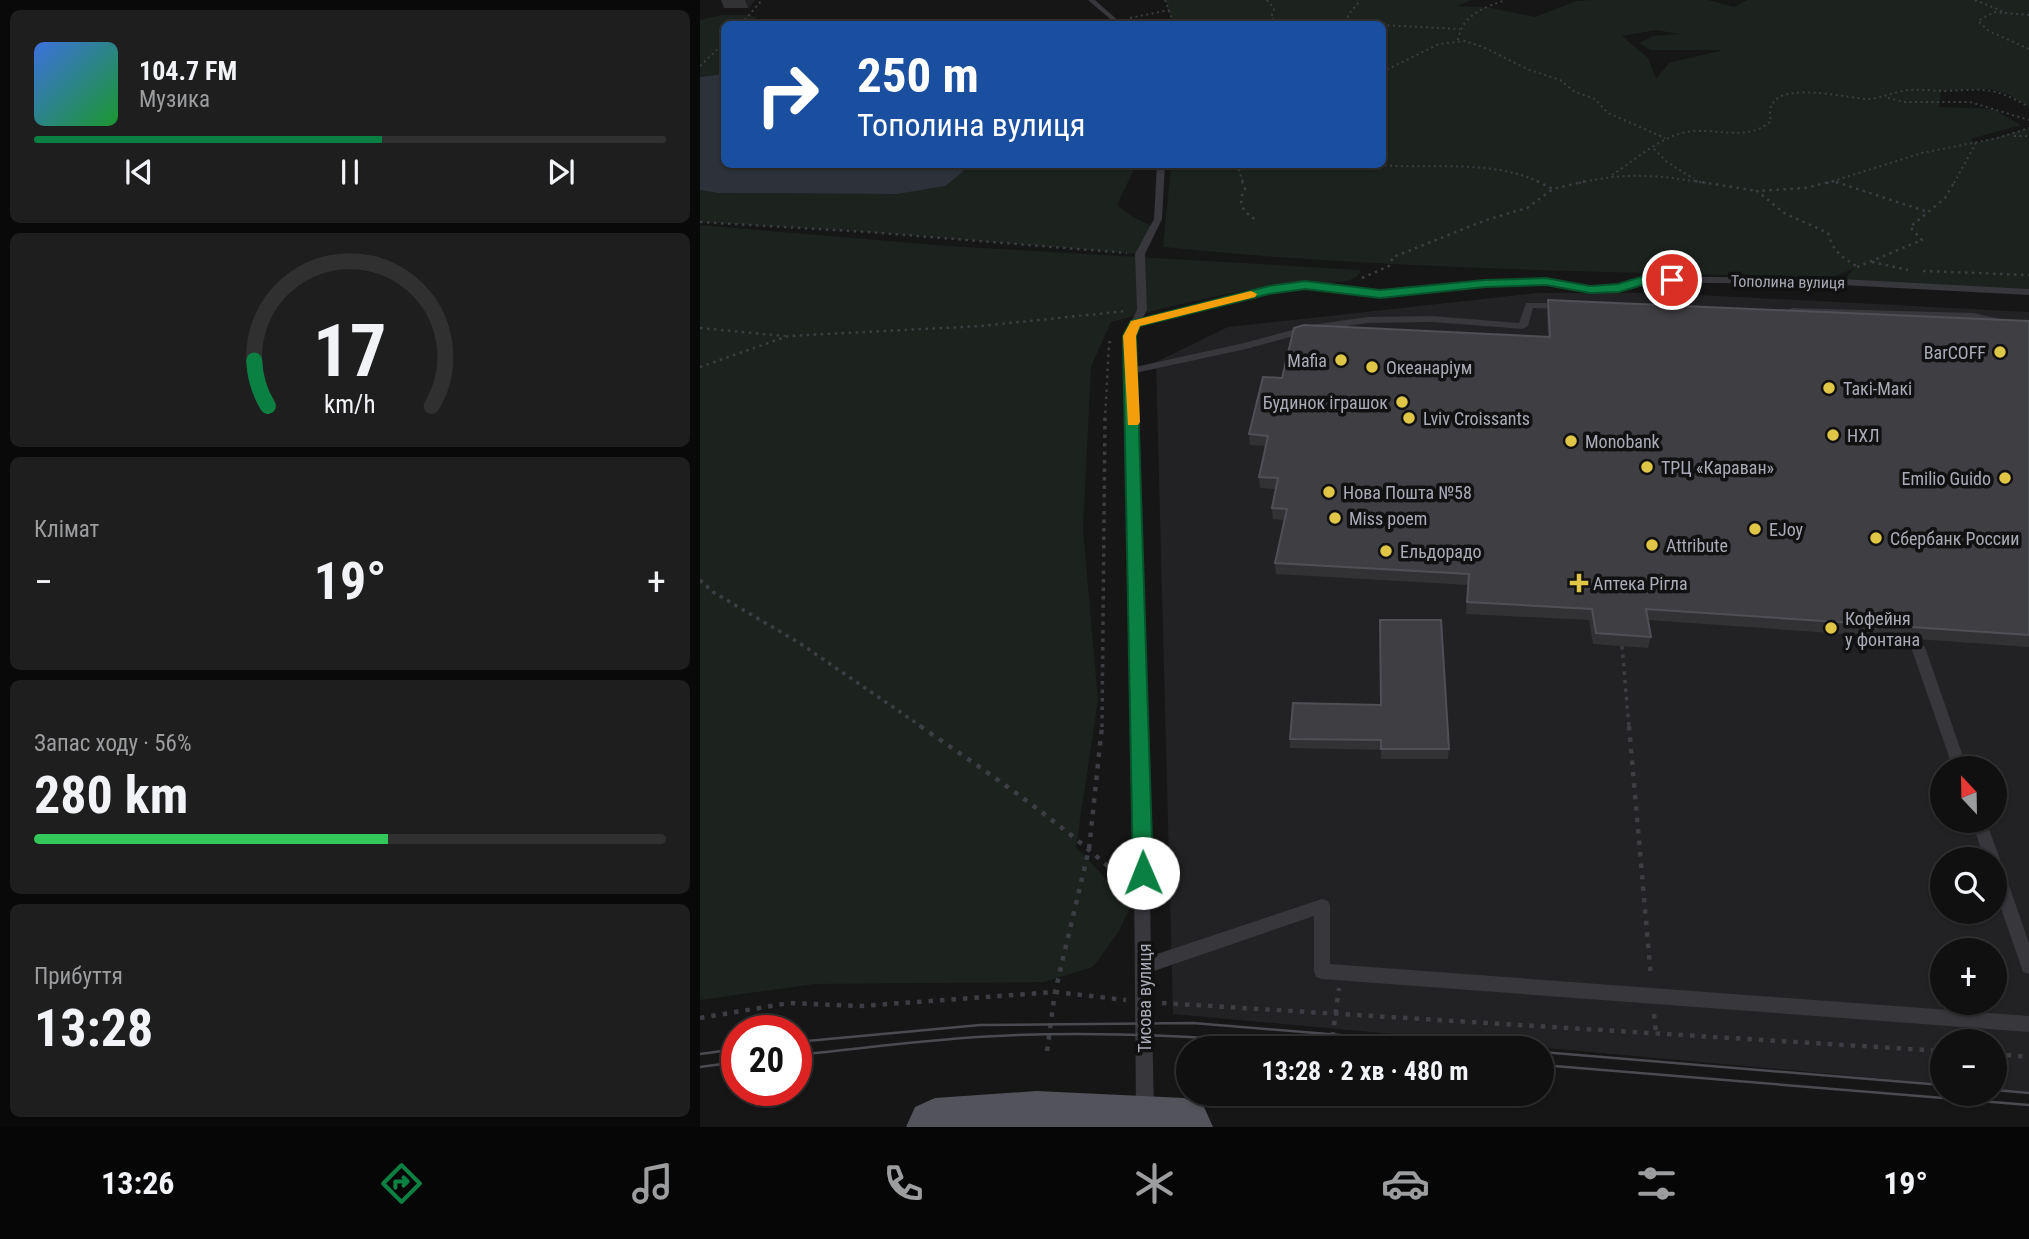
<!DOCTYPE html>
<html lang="uk">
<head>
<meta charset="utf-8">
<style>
	:root { --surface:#101011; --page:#1e1e1f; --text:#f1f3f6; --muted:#9c9d9f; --line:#303031; --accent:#0b8043 }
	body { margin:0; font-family:"Roboto Condensed",sans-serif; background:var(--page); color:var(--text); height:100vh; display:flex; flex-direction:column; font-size:26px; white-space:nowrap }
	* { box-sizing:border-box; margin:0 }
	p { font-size:23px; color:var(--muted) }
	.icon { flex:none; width:38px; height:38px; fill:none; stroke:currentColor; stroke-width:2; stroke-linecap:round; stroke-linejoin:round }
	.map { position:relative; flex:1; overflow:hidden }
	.side { display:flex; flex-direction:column; gap:10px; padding:10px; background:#090909; width:700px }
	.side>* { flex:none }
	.banner { position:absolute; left:21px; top:21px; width:665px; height:147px; border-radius:10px; box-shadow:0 2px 5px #0004,0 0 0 2px var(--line); background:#1a4fa0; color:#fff; overflow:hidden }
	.needle { width:46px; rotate:338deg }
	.buttons { position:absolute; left:1230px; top:756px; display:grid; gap:14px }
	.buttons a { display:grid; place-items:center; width:77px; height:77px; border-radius:50%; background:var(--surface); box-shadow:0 2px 5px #0004,0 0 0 2px var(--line); font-size:35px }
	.speed { position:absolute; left:21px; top:1015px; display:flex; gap:14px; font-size:35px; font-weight:700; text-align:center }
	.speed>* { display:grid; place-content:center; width:91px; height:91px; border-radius:50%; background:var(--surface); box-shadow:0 2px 5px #0004,0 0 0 2px var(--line); line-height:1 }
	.speed .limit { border:10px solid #d22; background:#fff; color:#111 }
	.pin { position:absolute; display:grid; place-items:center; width:60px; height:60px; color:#fff; margin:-30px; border:4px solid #fff; border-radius:50%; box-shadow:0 2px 7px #0007 }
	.me { position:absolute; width:77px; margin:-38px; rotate:359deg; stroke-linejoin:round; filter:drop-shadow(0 0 5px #0008) }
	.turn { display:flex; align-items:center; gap:24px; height:147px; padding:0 21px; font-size:32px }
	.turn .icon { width:91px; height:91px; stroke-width:2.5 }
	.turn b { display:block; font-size:49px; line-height:60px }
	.big { font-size:52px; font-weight:700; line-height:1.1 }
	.side .tile { flex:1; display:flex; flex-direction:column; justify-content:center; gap:10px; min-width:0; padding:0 24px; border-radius:10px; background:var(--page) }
	.side .dial { align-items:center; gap:0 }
	.dial svg { height:182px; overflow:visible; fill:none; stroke:var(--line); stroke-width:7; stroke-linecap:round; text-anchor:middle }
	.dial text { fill:var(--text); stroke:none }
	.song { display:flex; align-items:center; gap:21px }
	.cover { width:84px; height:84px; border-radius:10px; background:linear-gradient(135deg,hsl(220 70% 55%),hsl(130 70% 35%)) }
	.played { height:7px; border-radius:4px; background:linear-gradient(90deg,var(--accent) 55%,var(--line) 55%) }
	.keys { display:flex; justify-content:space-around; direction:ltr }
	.heat { display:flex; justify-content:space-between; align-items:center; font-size:38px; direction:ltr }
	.charge { height:10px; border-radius:5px; background:linear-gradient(90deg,#34c759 56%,var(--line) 0) }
	.trip { position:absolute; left:476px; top:1036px; width:378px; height:70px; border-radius:35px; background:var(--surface); box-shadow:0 2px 5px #0004,0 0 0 2px var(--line); font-weight:700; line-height:70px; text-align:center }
	.tab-bar { display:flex; height:112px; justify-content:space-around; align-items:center; background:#060607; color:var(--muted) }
	.tab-bar .icon { width:49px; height:49px }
	.tab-bar .active { color:var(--accent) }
	.tab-bar b { font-size:32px; color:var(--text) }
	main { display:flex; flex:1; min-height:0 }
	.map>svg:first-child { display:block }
	.built { fill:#222224; fill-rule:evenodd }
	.green { fill:#1c221e; fill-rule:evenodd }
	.water { fill:#2d323a }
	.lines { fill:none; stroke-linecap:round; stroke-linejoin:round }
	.path-far3 { stroke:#3d3e43; stroke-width:2; stroke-dasharray:2 3.5; stroke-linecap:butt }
	.path-far2 { stroke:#3d3e43; stroke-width:2.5; stroke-dasharray:2.5 4.5; stroke-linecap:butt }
	.path-far1 { stroke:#3d3e43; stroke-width:3.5; stroke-dasharray:3.5 5; stroke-linecap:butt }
	.path { stroke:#3d3e43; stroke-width:4.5; stroke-dasharray:4.5 7; stroke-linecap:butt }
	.lane { fill:#37373c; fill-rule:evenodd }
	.primary { fill:#53545b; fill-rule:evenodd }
	.tram { stroke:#4a4b51; stroke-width:2.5 }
	.wall { fill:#323235 }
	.shaded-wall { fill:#212123 }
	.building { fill:#3f3f43; stroke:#4f5055; stroke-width:2 }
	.route { fill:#0b8043; stroke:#07532c; stroke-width:2 }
	.slow { fill:#f59e0b }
	.poi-dot { fill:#dfc646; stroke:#111112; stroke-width:2.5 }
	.labels { text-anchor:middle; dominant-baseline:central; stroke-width:7; stroke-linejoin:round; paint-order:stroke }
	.far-street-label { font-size:16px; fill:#a9abb6; stroke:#111112 }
	.poi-label { font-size:18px; fill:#a9abb6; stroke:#111112; text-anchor:start }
	.street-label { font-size:18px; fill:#a9abb6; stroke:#111112 }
</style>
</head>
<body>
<main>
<section class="side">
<div class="tile">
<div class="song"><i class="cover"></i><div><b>104.7 FM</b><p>Музика</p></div></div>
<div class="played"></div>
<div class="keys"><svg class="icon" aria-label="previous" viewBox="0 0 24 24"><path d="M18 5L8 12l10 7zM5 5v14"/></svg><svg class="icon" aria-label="pause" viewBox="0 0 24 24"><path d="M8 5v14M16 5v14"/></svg><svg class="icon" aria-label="next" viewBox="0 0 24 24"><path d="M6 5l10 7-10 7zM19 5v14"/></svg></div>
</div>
<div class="tile dial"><svg viewBox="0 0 100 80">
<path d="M14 69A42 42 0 1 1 86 69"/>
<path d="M14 69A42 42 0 0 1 8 49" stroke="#0b8043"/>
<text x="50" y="56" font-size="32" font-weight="700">17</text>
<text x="50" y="72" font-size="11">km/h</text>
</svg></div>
<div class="tile"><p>Клімат</p>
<div class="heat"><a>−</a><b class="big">19°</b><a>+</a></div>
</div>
<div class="tile"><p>Запас ходу · 56%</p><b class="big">280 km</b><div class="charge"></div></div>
<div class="tile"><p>Прибуття</p><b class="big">13:28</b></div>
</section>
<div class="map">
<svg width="1329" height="1127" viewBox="0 0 1329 1127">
	<rect width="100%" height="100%" fill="#161617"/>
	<path class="built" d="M837,293H961L1329,312V1092L1295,1089V1041H1242V1084L473,1014L456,362L528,327ZM1242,768H1295V821H1242ZM1242,859H1295V912H1242ZM1242,950H1295V1003H1242Z"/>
	<path class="green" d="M465,0H772L757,6L787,7L835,17L876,1L891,0H1008L1034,7L1047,0H1329V107L1308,94L1290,89L1241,91L1239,107L1293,109L1321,125L1270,139L1276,143L1329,128V291L1141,282L1155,268L1131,278C908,271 685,270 463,247L471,165L682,164V24H474ZM956,30L979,34L953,36L939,43L950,50H1023L969,63L956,79L948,58L922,36Z
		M22,15H50L69,24H24V74L0,77V20Z
		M249,165H436L417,205L433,217L454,227L440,254L168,232L0,222V190L18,193L197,194L263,170Z
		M0,225L248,246L661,270C656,289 608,281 591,283C530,291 470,306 411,322L391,367L383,529L398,700L376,847L431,905L419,931L393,967L344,982L115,984L0,1000Z"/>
	<path class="water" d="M24,74V164H249L264,171L245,186L197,194L18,193L0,190V77Z"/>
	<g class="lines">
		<path class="path-far3" d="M465,0L474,24
			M567,0L574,9L571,18L578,24
			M1275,0L1302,11
			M1329,15L1294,12L1278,21L1289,31L1329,49
			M430,18L469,10
			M648,23L677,24
			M648,23V15L659,2L657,0
			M41,24L62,0
			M682,25L760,29
			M758,40C762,15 784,7 806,0
			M0,66L24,43
			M682,72L739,44L765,41L783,47L827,69L860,80L875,92L895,99L908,113L965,138
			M1188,98L1204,102H1270L1329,120
			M1314,136H1329
			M954,149L967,162L994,179
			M537,164L543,183
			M668,164C724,171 789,157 841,183
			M912,175C934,161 956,140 982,133C1012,125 1046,144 1071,121C1060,75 1143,98 1167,99C1181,99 1195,91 1209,90C1222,89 1235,91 1247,91C1286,89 1294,87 1329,107
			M1136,182L1139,183
			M879,183C927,172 958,175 1006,183
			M1127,183L1222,153L1298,138L1329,128
			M1254,183L1276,143"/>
		<path class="path-far2" d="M542,181L545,189C536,204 544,213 558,221
			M837,181L853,189
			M995,181L1057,191
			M1134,181L1105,188L1057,191L1084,213L1128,233C1133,252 1142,257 1158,267
			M1136,182L1228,212
			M0,222L168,232L427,253
			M1172,262L1208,270
			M1157,267L1222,240L1210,227L1245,198L1255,181
			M1223,271L1329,275
			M662,278L689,266L693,257L789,219L827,208L853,189L886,181
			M0,328L85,336
			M0,367L88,336L281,326L426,311
			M405,420L409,343L414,338"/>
		<path class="path-far1" d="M0,580L13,592L101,644L222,727
			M922,646L929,727
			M402,727L405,418"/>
		<path class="path" d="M220,726C290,774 361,822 424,881
			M929,726L951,978
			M462,1003L1242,1051
			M954,1014L956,1033
			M0,1018L89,1003L161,1006L355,992L426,1000
			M631,1048L639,988
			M347,1051L355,992L389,849L402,726
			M1295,1054L1329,1057"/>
		<path class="lane" d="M388,0H395L422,24H416Z
			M457,164H465L462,219L445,254L447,310L442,319L569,287L605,282L680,291L785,280L846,278L890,287L918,285L948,276L1141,279L1329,289V295L1141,285L949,282L919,291L890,293L846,284L785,286L680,297L605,288L569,293L439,326L434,336L435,367L544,343L611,325L668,317L732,316L819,323L826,303H864L869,306L864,309L833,308L828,326L823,329L732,322L668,323L612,331L546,349L435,373L446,644L451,956L622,899L628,901L630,906V964L1329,1016V1032L622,979L616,977L614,971V916L451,972L454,1112L451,1118L445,1121L439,1118L436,1112L432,644L424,336L437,310L435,254L454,219Z
			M1092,308L1274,313L1304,320L1329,321V327L1304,326L1274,319L1089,313L1087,311Z
			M1219,645L1224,646L1226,650L1267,768H1253L1212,650L1214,646Z
			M1272,821H1286L1300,859L1298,862L1303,868L1329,943V974L1323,972L1321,966L1295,891V859H1284Z"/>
		<path class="primary" d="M337,1091L484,1098L504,1107L513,1127H206L215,1107L235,1098Z"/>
		<path class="tram" d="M96,1042L280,1025L493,1023L798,1048
			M842,1052L1242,1085
			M0,1054L37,1049
			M96,1055C156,1049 217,1041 277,1037C400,1029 522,1038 645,1048
			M842,1065L1329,1105
			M0,1067L37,1062
			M1295,1090L1329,1093"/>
	</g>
	<path class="wall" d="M21,0H55L48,8H24Z
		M848,300L1329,321V647L948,620L951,637L948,648L893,644L889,620L766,614L768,585L576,574L575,563L585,520L573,519L572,508L576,489L560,488L559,477L566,446L550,445L549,434L582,378L848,337L847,311Z
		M593,703L749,749L748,759H681V750L590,748V739Z"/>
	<path class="shaded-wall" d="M45,0H55L48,8Z"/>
	<path class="building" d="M848,300L1329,321V635L946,609L951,637L896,633L892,609L767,602L769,574L575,563L587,509L572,508L578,478L559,477L568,436L549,434L563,377L582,378L594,328L604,325L850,337Z
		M680,620H741L749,749H681V740L590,739L593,703L681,705Z"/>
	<path class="route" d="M948,275L972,276L978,280L972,283H949L919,292L890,293L846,285L785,287L680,298L605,289L569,294L440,326L436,336L453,873L450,879L443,882L436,879L433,873L423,336L431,321L569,286L605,281L680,290L785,280L846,278L890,286L918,284Z"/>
	<path class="slow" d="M551,291L557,294L555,297L440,326L436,336L440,422L438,425H428L423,336L431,321Z"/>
	<g class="poi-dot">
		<circle cx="1300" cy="352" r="7"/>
		<circle cx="641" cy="360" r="7"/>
		<circle cx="672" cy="367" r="7"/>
		<circle cx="1129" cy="388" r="7"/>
		<circle cx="702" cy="402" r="7"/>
		<circle cx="709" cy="418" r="7"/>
		<circle cx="1133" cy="435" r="7"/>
		<circle cx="871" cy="441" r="7"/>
		<circle cx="947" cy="467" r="7"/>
		<circle cx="1305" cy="478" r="7"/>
		<circle cx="629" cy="492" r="7"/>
		<circle cx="635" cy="518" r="7"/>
		<circle cx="1055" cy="529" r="7"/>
		<circle cx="1176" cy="538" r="7"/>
		<circle cx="952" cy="545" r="7"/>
		<circle cx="686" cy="551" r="7"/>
		<path d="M875.5 572.5h7v7h7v7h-7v7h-7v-7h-7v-7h7z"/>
		<circle cx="1131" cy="628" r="7"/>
	</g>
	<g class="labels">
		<g class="far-street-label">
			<text transform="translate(1088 282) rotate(1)">Тополина вулиця</text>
		</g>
		<g class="poi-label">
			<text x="1286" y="352" text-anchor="end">BarCOFF</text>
			<text x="627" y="360" text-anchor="end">Mafia</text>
			<text x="686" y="367">Океанаріум</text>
			<text x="1143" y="388">Такі-Макі</text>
			<text x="688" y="402" text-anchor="end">Будинок іграшок</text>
			<text x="723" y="418">Lviv Croissants</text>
			<text x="1147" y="435">НХЛ</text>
			<text x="885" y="441">Monobank</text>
			<text x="961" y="467">ТРЦ «Караван»</text>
			<text x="1291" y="478" text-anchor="end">Emilio Guido</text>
			<text x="643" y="492">Нова Пошта №58</text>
			<text x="649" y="518">Miss poem</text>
			<text x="1069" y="529">EJoy</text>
			<text x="1190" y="538">Сбербанк России</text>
			<text x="966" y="545">Attribute</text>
			<text x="700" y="551">Ельдорадо</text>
			<text x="893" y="583">Аптека Рігла</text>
			<text x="1145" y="618">Кофейня<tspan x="1145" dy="21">у фонтана</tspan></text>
		</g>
		<g class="street-label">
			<text transform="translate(444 998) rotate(-90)">Тисова вулиця</text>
		</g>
	</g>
</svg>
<div class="buttons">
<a><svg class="needle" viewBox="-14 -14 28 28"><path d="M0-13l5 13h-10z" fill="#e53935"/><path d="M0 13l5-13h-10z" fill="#9c9d9f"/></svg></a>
<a><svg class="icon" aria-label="search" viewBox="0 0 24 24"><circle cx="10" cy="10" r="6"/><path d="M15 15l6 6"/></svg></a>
<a>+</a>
<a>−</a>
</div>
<div class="speed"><div class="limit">20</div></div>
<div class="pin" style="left:972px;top:280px;background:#d93025"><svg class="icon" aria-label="arrive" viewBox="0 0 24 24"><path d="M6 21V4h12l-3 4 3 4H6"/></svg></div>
<svg class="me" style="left:443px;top:873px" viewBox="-20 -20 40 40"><circle r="19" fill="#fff"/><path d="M0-13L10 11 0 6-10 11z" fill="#0b8043"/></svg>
<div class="trip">13:28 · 2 хв · 480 m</div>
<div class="banner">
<div class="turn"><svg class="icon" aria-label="right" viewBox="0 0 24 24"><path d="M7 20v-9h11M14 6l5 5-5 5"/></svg><div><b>250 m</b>Тополина вулиця</div></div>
</div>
</div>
</main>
<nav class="tab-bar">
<b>13:26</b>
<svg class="icon active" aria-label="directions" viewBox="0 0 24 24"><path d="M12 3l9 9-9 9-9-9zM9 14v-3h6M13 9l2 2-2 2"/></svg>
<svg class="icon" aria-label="music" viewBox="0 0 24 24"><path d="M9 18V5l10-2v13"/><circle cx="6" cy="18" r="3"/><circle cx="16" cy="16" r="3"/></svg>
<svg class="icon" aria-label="phone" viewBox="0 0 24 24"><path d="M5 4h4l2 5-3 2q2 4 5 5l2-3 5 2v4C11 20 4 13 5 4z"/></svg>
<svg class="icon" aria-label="climate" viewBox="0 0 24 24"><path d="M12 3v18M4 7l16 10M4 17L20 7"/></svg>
<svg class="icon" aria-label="car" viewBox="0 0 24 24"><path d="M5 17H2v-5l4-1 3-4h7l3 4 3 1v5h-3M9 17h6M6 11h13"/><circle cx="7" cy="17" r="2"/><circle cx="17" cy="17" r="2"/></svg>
<svg class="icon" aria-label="filters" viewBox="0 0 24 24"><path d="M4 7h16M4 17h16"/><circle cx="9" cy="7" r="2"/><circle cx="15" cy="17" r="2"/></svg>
<b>19°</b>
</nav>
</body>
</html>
